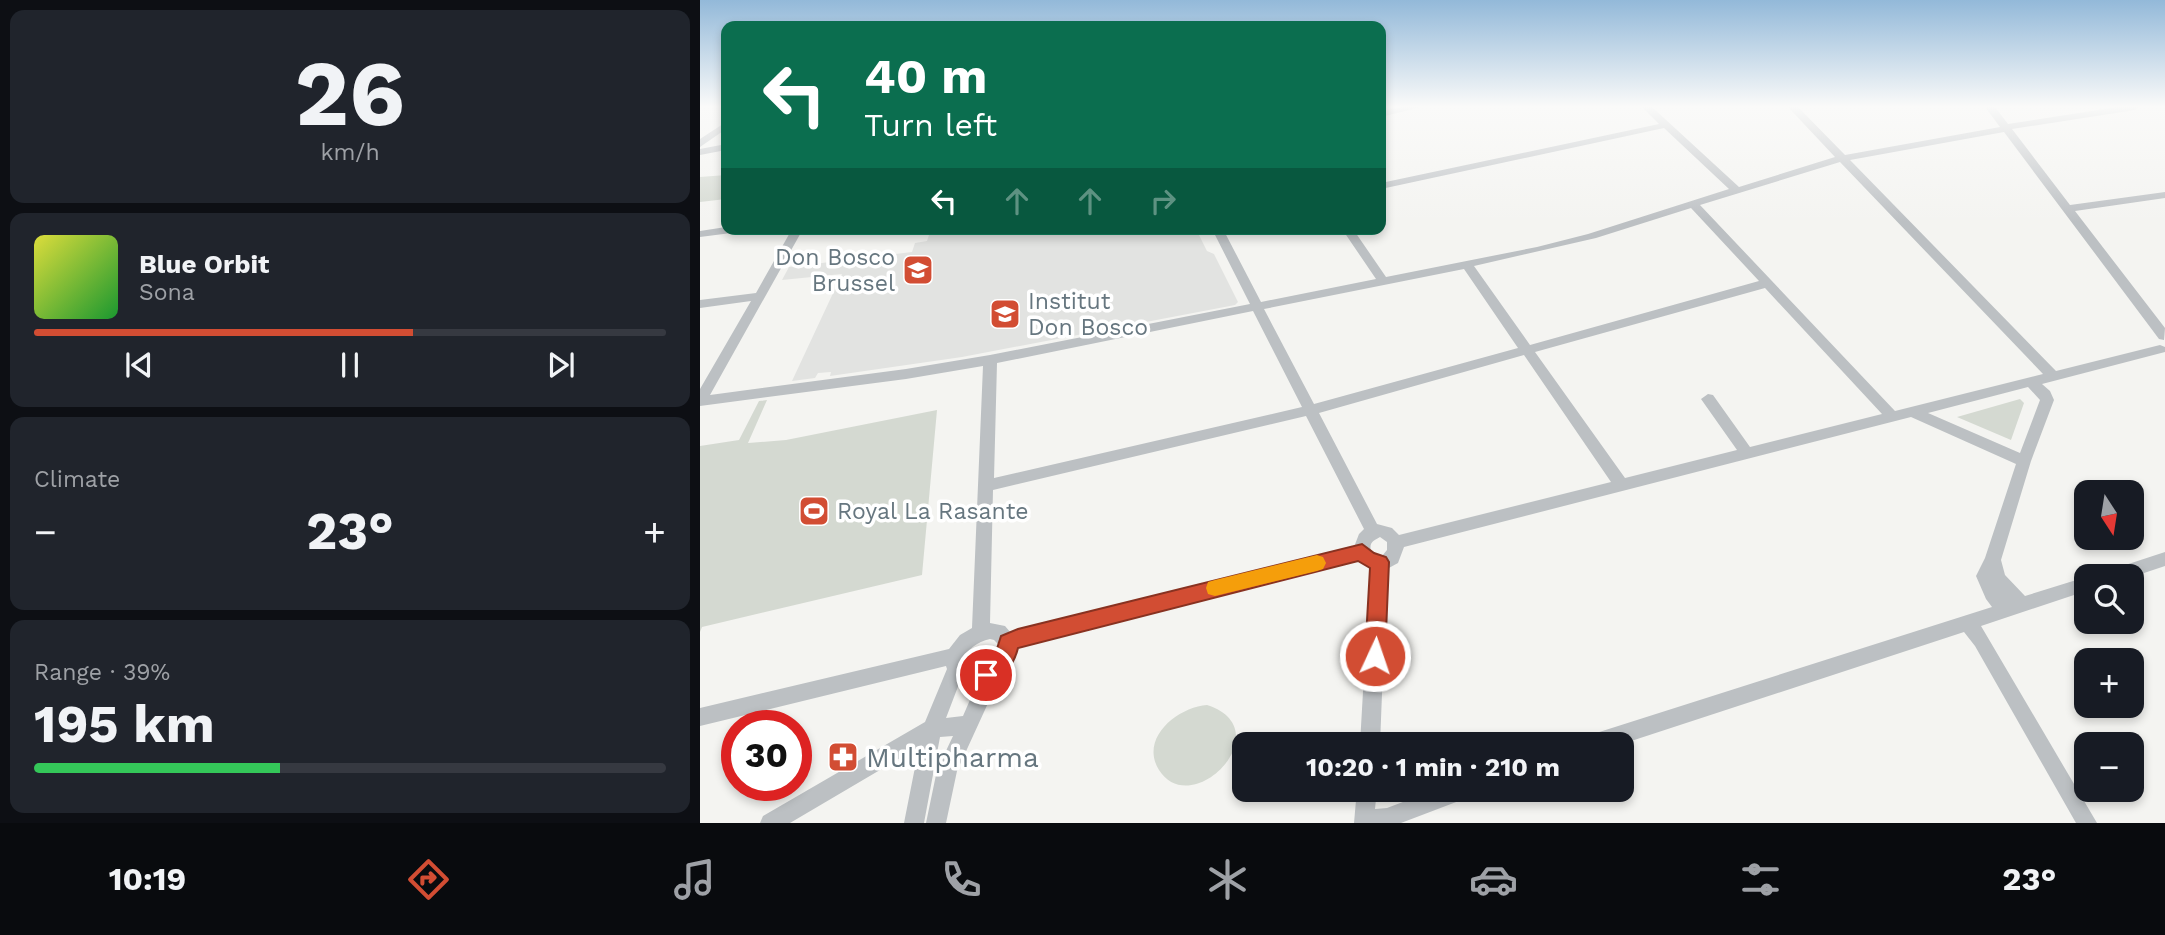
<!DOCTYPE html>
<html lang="en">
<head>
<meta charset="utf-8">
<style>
	:root { --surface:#171b24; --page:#20242c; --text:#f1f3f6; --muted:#9ea1a6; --line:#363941; --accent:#d24d33 }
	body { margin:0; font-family:"Work Sans",sans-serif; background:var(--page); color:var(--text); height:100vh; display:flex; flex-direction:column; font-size:26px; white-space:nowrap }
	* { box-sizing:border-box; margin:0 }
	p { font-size:23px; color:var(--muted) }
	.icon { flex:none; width:38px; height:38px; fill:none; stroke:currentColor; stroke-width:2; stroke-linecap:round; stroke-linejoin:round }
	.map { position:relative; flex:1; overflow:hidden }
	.sheet { display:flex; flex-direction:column; gap:10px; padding:10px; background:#0d0f14; width:700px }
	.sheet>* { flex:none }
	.top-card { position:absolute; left:21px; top:21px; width:665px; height:214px; border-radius:14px; box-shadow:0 4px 10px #0003; background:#0b6e4f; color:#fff; overflow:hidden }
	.needle { width:46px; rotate:168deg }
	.controls { position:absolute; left:1374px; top:480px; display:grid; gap:14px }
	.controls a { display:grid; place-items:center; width:70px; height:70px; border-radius:14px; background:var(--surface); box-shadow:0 4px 10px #0003; font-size:35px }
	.speed { position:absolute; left:21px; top:710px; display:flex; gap:14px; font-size:35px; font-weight:700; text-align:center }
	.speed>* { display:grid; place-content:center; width:91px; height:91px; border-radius:50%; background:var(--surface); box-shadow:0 4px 10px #0003; line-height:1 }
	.speed .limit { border:10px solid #d22; background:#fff; color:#111 }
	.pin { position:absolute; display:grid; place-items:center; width:60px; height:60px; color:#fff; margin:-30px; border:4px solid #fff; border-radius:50%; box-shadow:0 2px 7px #0007 }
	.me { position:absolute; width:77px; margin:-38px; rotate:3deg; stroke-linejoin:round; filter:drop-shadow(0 0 5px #0008) }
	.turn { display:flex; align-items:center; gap:24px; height:147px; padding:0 28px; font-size:32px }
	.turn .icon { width:91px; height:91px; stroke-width:2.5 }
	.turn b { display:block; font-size:49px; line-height:60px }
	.lanes { display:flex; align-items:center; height:66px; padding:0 28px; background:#0003; justify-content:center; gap:35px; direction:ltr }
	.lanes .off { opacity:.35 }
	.big { font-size:52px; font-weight:700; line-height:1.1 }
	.sheet .card { flex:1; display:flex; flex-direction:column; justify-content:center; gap:10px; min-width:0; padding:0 24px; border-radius:14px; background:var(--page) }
	.sheet .dial { align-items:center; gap:0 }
	.dial b { font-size:91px; line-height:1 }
	.song { display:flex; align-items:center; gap:21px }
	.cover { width:84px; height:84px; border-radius:10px; background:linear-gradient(135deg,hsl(60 70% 55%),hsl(130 70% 35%)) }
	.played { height:7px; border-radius:4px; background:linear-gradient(90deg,var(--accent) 60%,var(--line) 60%) }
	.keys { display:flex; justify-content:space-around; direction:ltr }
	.heat { display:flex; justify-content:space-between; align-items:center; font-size:38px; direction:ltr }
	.charge { height:10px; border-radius:5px; background:linear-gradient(90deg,#34c759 39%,var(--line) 0) }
	.trip { position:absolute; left:532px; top:732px; width:402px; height:70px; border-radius:14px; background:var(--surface); box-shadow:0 4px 10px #0003; font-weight:700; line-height:70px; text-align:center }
	.tabs { display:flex; height:112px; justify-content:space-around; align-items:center; background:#090b0e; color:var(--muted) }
	.tabs .icon { width:49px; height:49px }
	.tabs .on { color:var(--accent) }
	.tabs b { font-size:32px; color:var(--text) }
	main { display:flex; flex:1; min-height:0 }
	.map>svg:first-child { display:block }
	.built { fill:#e2e3e1 }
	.green { fill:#d4d9d1 }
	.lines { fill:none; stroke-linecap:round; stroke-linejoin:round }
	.minor { fill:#bcc0c3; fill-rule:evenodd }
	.route { fill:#d24d33; stroke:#883221; stroke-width:2 }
	.slow { fill:#f59e0b }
	.labels { text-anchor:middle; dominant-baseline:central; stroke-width:7; stroke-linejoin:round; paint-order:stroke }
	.poi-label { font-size:23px; fill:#66767f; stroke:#fff; text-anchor:start }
	.near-poi-label { font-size:28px; fill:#66767f; stroke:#fff; text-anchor:start }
</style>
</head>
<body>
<main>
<section class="sheet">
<div class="card dial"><b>26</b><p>km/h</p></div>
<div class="card">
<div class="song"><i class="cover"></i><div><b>Blue Orbit</b><p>Sona</p></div></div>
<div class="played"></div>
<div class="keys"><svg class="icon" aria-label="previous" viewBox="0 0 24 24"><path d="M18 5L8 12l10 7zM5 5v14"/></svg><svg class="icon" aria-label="pause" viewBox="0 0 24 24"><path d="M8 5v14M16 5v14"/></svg><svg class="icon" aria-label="next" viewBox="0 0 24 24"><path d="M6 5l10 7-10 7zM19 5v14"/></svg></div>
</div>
<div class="card"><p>Climate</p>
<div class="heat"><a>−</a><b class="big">23°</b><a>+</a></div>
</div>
<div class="card"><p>Range · 39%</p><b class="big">195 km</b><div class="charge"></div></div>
</section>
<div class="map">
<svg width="1465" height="823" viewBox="0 0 1465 823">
	<rect width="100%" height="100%" fill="#f4f4f1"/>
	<path class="built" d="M231,229H496L507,251L514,254L538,302L535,305L262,357L130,376L131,372L118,373L115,378L92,381L142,274L82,280L89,267L212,252L215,243L227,241Z"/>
	<path class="green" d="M26,175V199L0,202V177Z
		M1320,399L1324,403L1311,440L1257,417Z
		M67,400L48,443L86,440L237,410L222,575L2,627L0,632V446L39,440L59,401Z
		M507,705C582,729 492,822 459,770C439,738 478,707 507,705Z"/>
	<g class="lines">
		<path class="minor" d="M702,107H721L681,117V111Z
			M942,107H952L1039,187L1135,157L1088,107H1098L1145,155L1300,127L1285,107H1295L1308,124L1417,107H1440L1435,110L1312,129L1370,205L1465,192V198L1375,211L1465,328L1464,340L1459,339L1304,132L1150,160L1356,371L1460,345L1465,347V352L1342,384L1350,391L1354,400L1331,461L1301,560L1305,575L1325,596L1386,577V591L1281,626L1397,823H1376L1275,646L1264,632L922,744H883L886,737L893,734L1292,607L1286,599L1276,576L1285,558L1316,464L1211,417L704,547L698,563L687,569L680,744H660L670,569L659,560L316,648L310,665L300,677L257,771L246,823H226L237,770L253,736L240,737L224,823H204L219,747L90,823H60L63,816L225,722L247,669L246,666L0,726V708L249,649L260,635L272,628L283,366L206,379L0,406V389L51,301L0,308V300L56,293L92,229H103L10,395L206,369L290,355L550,304L512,229H523L561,302L676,279L642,229H653L686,277L837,247L888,234L1029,189L964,128L681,189V183L959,124ZM1140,162L1343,374L1195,411L1000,205ZM991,208L1059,281L830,345L774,266L896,238ZM764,269L818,348L614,404L564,309ZM1065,288L1182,414L1050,447L1013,395L1008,394L1001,399L1037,450L925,478L835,352ZM553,311L602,407L294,478L297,363ZM824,355L911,482L699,535L692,528L677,524L619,413ZM1328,387L1340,400L1320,453L1228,413ZM606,416L664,529L659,534L654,547L311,633L305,626L290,623L293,490ZM680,537L687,542V550L682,556H676L671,552C669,542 673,541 680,537ZM290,639L294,640L299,645C297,663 282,670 265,668L262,662C267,649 277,642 290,639ZM259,684L276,686L263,716L246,718Z
			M26,122V129L0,147V139Z
			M26,144V150L0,155V149Z
			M26,227V229H44L39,232L0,237V231Z
			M1465,552V566L1432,577L1405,576L1407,571Z
			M657,789H677L675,809L687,808L737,789H775L772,796L701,823H654Z"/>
	</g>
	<linearGradient id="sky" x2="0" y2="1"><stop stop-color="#93b9d9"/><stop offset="0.48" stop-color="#fafaf9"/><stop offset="1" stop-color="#fafaf9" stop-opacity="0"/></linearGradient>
	<rect width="1465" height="222" fill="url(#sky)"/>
	<path class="route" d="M662,544L674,553L686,557L689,562L685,656L682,662L675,665L668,662L665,656L670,568L658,561L318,648C314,664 304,678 286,685L279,682L276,675L279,668L295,655L301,636L318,629Z"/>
	<path class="slow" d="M617,555L623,557L626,563L623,569L617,571L515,596L508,594L506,588L508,582L515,580Z"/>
	<defs>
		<g id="school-square" transform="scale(1.575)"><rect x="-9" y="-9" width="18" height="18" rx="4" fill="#d24d33" stroke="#fff"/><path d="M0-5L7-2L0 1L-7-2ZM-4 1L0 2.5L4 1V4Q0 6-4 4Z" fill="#fff"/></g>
		<g id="stadium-square" transform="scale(1.575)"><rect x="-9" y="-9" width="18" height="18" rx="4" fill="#d24d33" stroke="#fff"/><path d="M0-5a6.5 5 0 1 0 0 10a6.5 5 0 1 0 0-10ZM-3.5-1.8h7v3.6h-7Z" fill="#fff"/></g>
		<g id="pharmacy-square" transform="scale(1.575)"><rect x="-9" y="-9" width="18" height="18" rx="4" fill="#d24d33" stroke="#fff"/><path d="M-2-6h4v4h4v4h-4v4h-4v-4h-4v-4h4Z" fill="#fff"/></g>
	</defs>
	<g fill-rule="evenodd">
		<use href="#school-square" x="218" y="270"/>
		<use href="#school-square" x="305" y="314"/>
		<use href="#stadium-square" x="114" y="511"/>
		<use href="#pharmacy-square" x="143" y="757"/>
	</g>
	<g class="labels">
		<g class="poi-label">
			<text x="195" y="257" text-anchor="end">Don Bosco<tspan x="195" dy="26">Brussel</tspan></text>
			<text x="328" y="301">Institut<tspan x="328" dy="26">Don Bosco</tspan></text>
			<text x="137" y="511">Royal La Rasante</text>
		</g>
		<g class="near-poi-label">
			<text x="166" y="757">Multipharma</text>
		</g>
	</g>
</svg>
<div class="controls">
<a><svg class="needle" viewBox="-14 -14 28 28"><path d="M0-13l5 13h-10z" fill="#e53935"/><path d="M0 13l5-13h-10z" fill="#9ea1a6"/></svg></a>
<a><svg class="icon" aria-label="search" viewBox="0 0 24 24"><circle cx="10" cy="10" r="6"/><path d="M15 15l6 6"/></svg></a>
<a>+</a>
<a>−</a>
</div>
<div class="speed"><div class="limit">30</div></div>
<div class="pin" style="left:286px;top:675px;background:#d93025"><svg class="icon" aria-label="arrive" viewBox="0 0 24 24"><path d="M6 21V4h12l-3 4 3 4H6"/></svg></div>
<svg class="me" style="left:675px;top:656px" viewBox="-20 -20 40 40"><circle r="17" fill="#d24d33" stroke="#fff" stroke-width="3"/><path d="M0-11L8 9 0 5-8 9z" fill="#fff"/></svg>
<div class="trip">10:20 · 1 min · 210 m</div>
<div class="top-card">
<div class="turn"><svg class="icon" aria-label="left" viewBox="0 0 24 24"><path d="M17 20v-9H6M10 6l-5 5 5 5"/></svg><div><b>40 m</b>Turn left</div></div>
<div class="lanes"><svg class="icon" aria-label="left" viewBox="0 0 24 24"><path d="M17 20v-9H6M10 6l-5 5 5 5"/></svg><svg class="icon off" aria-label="ahead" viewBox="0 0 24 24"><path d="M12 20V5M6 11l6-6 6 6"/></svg><svg class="icon off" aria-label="ahead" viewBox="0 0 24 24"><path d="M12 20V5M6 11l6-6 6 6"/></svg><svg class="icon off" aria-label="right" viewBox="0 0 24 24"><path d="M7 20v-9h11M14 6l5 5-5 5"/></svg></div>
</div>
</div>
</main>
<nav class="tabs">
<b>10:19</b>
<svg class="icon on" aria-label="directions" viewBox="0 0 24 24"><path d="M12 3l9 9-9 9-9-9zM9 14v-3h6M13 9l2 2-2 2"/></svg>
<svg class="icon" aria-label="music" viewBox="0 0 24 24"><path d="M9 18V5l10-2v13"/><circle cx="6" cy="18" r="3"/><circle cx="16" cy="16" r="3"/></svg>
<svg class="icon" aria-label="phone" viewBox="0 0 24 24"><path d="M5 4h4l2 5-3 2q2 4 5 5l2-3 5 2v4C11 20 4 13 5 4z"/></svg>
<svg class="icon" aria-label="climate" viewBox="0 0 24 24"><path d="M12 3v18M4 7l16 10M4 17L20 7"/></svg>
<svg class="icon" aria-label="car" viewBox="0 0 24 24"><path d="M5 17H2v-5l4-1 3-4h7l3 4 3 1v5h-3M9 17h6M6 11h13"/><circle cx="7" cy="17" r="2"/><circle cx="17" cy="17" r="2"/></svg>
<svg class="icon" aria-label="filters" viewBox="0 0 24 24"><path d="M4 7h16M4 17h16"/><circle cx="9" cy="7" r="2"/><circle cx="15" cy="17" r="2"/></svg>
<b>23°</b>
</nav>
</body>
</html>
